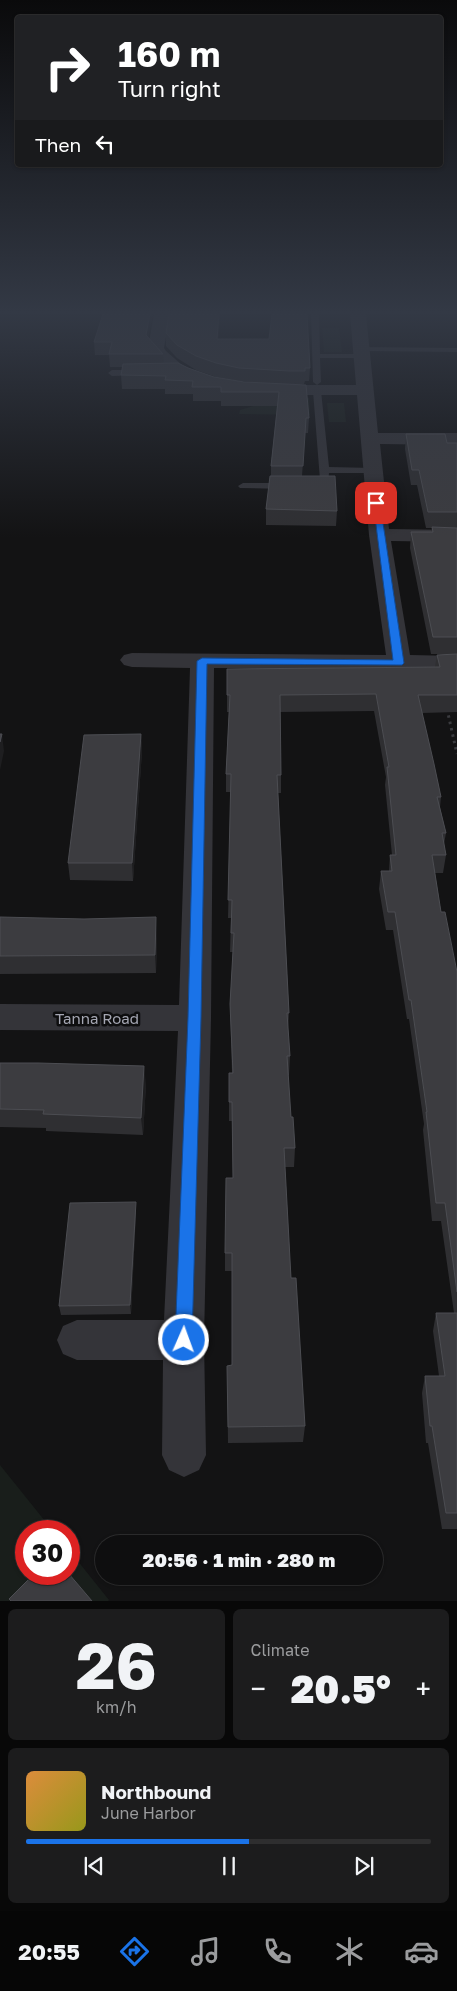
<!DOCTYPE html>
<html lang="en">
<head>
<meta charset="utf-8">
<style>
	:root { --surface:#0e0e0f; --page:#1c1c1d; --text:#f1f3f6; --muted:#9b9c9e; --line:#2e2e2f; --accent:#1a73e8 }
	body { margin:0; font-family:"Golos Text",sans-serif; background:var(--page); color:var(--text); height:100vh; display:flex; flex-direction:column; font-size:19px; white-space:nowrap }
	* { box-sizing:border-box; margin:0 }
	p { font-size:16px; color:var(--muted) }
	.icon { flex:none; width:28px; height:28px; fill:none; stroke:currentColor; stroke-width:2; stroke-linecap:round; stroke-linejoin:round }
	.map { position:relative; height:1601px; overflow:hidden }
	.panel { display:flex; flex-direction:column; gap:8px; padding:8px; background:#080808; flex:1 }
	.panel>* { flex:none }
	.guide { position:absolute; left:15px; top:15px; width:428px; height:152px; border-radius:5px; box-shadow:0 1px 4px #0004,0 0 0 1px var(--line); background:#202124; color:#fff; overflow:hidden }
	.speed { position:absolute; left:15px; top:1520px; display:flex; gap:10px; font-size:25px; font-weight:700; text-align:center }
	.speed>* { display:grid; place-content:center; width:65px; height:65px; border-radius:50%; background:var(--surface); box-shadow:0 1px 4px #0004,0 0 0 1px var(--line); line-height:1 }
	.speed .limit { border:8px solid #d22; background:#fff; color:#111 }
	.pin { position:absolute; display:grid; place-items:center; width:42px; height:42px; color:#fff; margin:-21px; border-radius:10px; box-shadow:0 2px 8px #0006 }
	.me { position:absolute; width:55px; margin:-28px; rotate:2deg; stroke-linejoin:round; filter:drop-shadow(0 0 4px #0008) }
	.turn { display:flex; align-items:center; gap:18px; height:105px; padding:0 20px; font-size:22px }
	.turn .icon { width:65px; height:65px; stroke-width:2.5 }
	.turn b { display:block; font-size:35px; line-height:42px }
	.then { display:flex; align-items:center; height:48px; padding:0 20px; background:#0003; gap:10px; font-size:19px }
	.big { font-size:38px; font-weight:800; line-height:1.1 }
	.panel .widget { flex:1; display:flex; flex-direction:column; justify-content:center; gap:8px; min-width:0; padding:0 18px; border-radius:8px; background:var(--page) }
	.panel .dial { align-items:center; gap:0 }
	.dial b { font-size:65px; line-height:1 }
	.song { display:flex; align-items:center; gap:15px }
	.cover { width:60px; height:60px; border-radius:8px; background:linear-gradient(135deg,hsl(30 70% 55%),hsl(60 70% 35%)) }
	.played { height:5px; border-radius:2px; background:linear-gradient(90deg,var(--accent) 55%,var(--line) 55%) }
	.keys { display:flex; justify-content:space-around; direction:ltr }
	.heat { display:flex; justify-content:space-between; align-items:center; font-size:28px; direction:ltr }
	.panel .tiles { flex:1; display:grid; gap:8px; grid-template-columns:1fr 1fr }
	.widget:last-child { grid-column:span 2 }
	.trip { position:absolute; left:95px; top:1535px; width:288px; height:50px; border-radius:25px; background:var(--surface); box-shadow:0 1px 4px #0004,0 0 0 1px var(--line); font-weight:800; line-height:50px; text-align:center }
	.dock { display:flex; height:80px; justify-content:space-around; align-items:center; background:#060606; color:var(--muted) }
	.dock .icon { width:35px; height:35px }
	.dock .active { color:var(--accent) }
	.dock b { font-size:22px; color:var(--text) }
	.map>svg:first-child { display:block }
	.green { fill:#191e1b }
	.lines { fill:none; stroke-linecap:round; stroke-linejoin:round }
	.path { stroke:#3a3b3f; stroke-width:3; stroke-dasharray:2.5 4; stroke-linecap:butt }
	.lane { fill:#343439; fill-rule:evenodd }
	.street { fill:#343439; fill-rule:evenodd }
	.wall { fill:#2f2f32 }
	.shaded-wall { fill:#1e1e20 }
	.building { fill:#3c3c40; stroke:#4c4d52 }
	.route { fill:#1a73e8; stroke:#114b97 }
	.labels { text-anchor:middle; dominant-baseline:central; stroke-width:5; stroke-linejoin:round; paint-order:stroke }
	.street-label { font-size:15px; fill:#a5a7b3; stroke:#0e0e0f }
</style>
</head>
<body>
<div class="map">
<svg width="457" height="1601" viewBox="0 0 457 1601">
	<rect width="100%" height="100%" fill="#131314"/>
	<path class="green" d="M322,328H339L342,352H324Z
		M274,397L309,398L310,415L239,414L240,410L273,400Z
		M327,403H344L346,422H329Z
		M0,1465L53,1531H26V1574H45L18,1601H0Z
		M69,1550L109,1600L108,1601H86L63,1574H69Z"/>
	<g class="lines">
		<path class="path" d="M447,709L457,754"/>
		<path class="lane" d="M311,314H319L320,354H361L365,356L361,358H320L321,382L317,385L313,382Z
			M358,347L457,348V352L361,351L357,349Z
			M140,370L143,371V375L112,376L108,373L112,370Z
			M317,388L321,391L329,467L373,468L378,471L376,473H329L328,483L317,488H311V484L320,480L313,391Z
			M243,483H287L292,486L287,489L240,488L238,486Z"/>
		<path class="street" d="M154,314H170L164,348L166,351L182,365L208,376L211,380L208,384C185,389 160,365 148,348Z
			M350,314H366L378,433H457V445L380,444L389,529L457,530V542L391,541L410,655L457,656V670L214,668L211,1018L204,1340L206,1455L199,1470L184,1477L169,1470L162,1455L163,1360H77L63,1354L57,1340L63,1326L77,1320H164L178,1031L0,1030V1004L179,1005L190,668L132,667L124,665L120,660L124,655L132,653L386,655L369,535L357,395H269L263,394L260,390L263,386L269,385H356Z"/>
	</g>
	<path class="wall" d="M153,314L148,337L163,354L164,363L188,368L214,377L244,382L275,384L239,381L216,377L196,370L177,358L166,346V333L169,314H220L218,339L310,368L309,381H305L304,384H296L309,418L308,433H305L302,476L337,511L336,526L266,525V509L271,476V466L277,406H221V401H193V394H165V389H122L121,375L123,367H110L109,355H95L94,342Z
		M406,434L447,443H457V712L422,713L441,797L440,807L446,833L444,844L446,855L443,873H435L441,912L457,972V1529H442L428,1443H426L422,1393L425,1376H439L433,1331L436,1313H454L441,1221H432L423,1130L424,1124L409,1019H407L393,930H386L379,889L381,871H389L390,855H392L385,785L386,777L374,711L280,712L281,775V793H278L289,1013L288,1029L290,1056L289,1075H288L291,1117L295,1148L294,1167H285L291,1278L305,1426L303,1442L228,1443L227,1366L232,1365V1271H225V1253L233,1178L232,1121H229V1073H232L230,1004L233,952H230L231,918H228L231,792H226V774L229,712H227V669L435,667L437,655L449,654H431L410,548L411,532H431L432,528H426L417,485H411L405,449Z
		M141,734L142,751L133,881L70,880L68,863Z
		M0,917L157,935L156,973L0,974Z
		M0,1063L146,1084L143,1135L46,1131V1128L0,1127Z
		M136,1212L131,1314L61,1315L59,1306Z"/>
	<path class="shaded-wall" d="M150,314H153L146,348V335Z
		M219,314H220L217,352V339Z
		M2,734L4,751L0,770V742Z
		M141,734L142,751L133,881L132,863Z
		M156,917L157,935L156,973L155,955Z
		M144,1066L146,1084L143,1135L141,1118Z
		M136,1202V1212L131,1314L130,1305Z"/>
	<path class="building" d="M103,314H150L146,335L163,354H109L112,342H94Z
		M169,314H219L217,339H269L272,314H307L310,368H305V371H289L239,368L216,363L196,356L177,345L166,333Z
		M178,363L188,368L214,377L244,382L306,385L309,418H306L303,466H271L279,392H221V387H192L193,381L165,380L166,376L121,375L123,364Z
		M406,434H445L447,443H457V512H428L419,470H412Z
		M270,476H335L337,511L266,509Z
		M432,527L457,528V637H433L411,532H433Z
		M457,654V695H418L434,764L441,797H437L446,833H442L446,855H432L441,912H445L457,972V1292L445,1203H436L426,1112H427L411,1000H409L395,912H388L381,871H392L390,855H396L387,767H389L376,694L280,695L281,775H277L289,1013H287L290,1056H287L291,1117H293L295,1148H284L291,1278H296L305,1426L228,1427L227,1366L232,1365V1253H225L226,1178H233L232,1102H229V1073H233L230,1004L234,933H231L232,900H228L231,774H226L230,695H227V669L440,667L437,655Z
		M0,734H2L0,742Z
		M141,734L132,863H68L84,735Z
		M0,917L84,919L156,917L155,955L0,956Z
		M0,1063H38L144,1066L141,1118L43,1114L44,1110L0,1109Z
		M136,1202L130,1305L59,1306L70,1203Z
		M436,1313H457V1513H446L432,1426H430L425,1376H445Z
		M34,1574H69L92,1601H11L9,1599Z"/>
	<linearGradient id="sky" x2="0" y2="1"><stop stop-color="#0a0a0b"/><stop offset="0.58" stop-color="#333945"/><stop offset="1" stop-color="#333945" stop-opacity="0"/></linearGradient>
	<rect width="457" height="538" fill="url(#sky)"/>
	<path class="route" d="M373,501L380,503L404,663L402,665L207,664L201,1018L192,1340L189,1345L184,1348L178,1345L175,1340L188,1018L197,661L202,658L393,660Z"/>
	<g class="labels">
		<g class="street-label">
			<text x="97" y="1018">Tanna Road</text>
		</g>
	</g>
</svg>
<div class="speed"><div class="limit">30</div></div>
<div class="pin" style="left:376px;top:503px;background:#d93025"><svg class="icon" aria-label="arrive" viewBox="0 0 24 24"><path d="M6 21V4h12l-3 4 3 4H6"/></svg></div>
<svg class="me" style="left:184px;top:1340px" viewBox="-20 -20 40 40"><circle r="17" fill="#1a73e8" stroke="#fff" stroke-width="3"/><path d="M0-11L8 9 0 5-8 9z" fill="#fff"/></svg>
<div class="trip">20:56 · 1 min · 280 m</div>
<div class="guide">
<div class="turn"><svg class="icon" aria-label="right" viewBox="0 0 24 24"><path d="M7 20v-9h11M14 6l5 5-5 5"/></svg><div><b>160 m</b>Turn right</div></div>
<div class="then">Then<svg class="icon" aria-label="left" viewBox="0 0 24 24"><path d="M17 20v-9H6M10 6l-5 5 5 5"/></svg></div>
</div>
</div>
<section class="panel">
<div class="tiles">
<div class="widget dial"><b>26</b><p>km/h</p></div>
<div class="widget"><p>Climate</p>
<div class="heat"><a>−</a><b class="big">20.5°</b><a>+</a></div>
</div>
<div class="widget">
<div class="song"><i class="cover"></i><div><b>Northbound</b><p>June Harbor</p></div></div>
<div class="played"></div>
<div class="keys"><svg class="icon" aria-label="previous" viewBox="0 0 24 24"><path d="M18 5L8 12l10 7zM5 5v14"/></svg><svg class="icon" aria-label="pause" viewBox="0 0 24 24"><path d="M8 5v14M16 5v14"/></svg><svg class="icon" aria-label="next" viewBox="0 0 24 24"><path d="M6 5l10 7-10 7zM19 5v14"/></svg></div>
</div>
</div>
</section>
<nav class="dock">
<b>20:55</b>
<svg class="icon active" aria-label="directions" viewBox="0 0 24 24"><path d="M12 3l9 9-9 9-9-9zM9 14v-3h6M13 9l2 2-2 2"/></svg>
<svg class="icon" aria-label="music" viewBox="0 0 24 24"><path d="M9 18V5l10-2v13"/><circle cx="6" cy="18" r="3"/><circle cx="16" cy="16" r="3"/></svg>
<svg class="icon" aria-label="phone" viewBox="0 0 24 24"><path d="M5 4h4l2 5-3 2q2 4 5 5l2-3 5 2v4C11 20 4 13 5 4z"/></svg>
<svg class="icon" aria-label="climate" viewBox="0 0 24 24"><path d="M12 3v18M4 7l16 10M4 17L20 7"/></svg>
<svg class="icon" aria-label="car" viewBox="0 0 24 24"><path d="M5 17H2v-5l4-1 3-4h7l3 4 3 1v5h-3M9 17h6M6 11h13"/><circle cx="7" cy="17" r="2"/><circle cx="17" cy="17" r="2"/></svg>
</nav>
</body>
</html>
